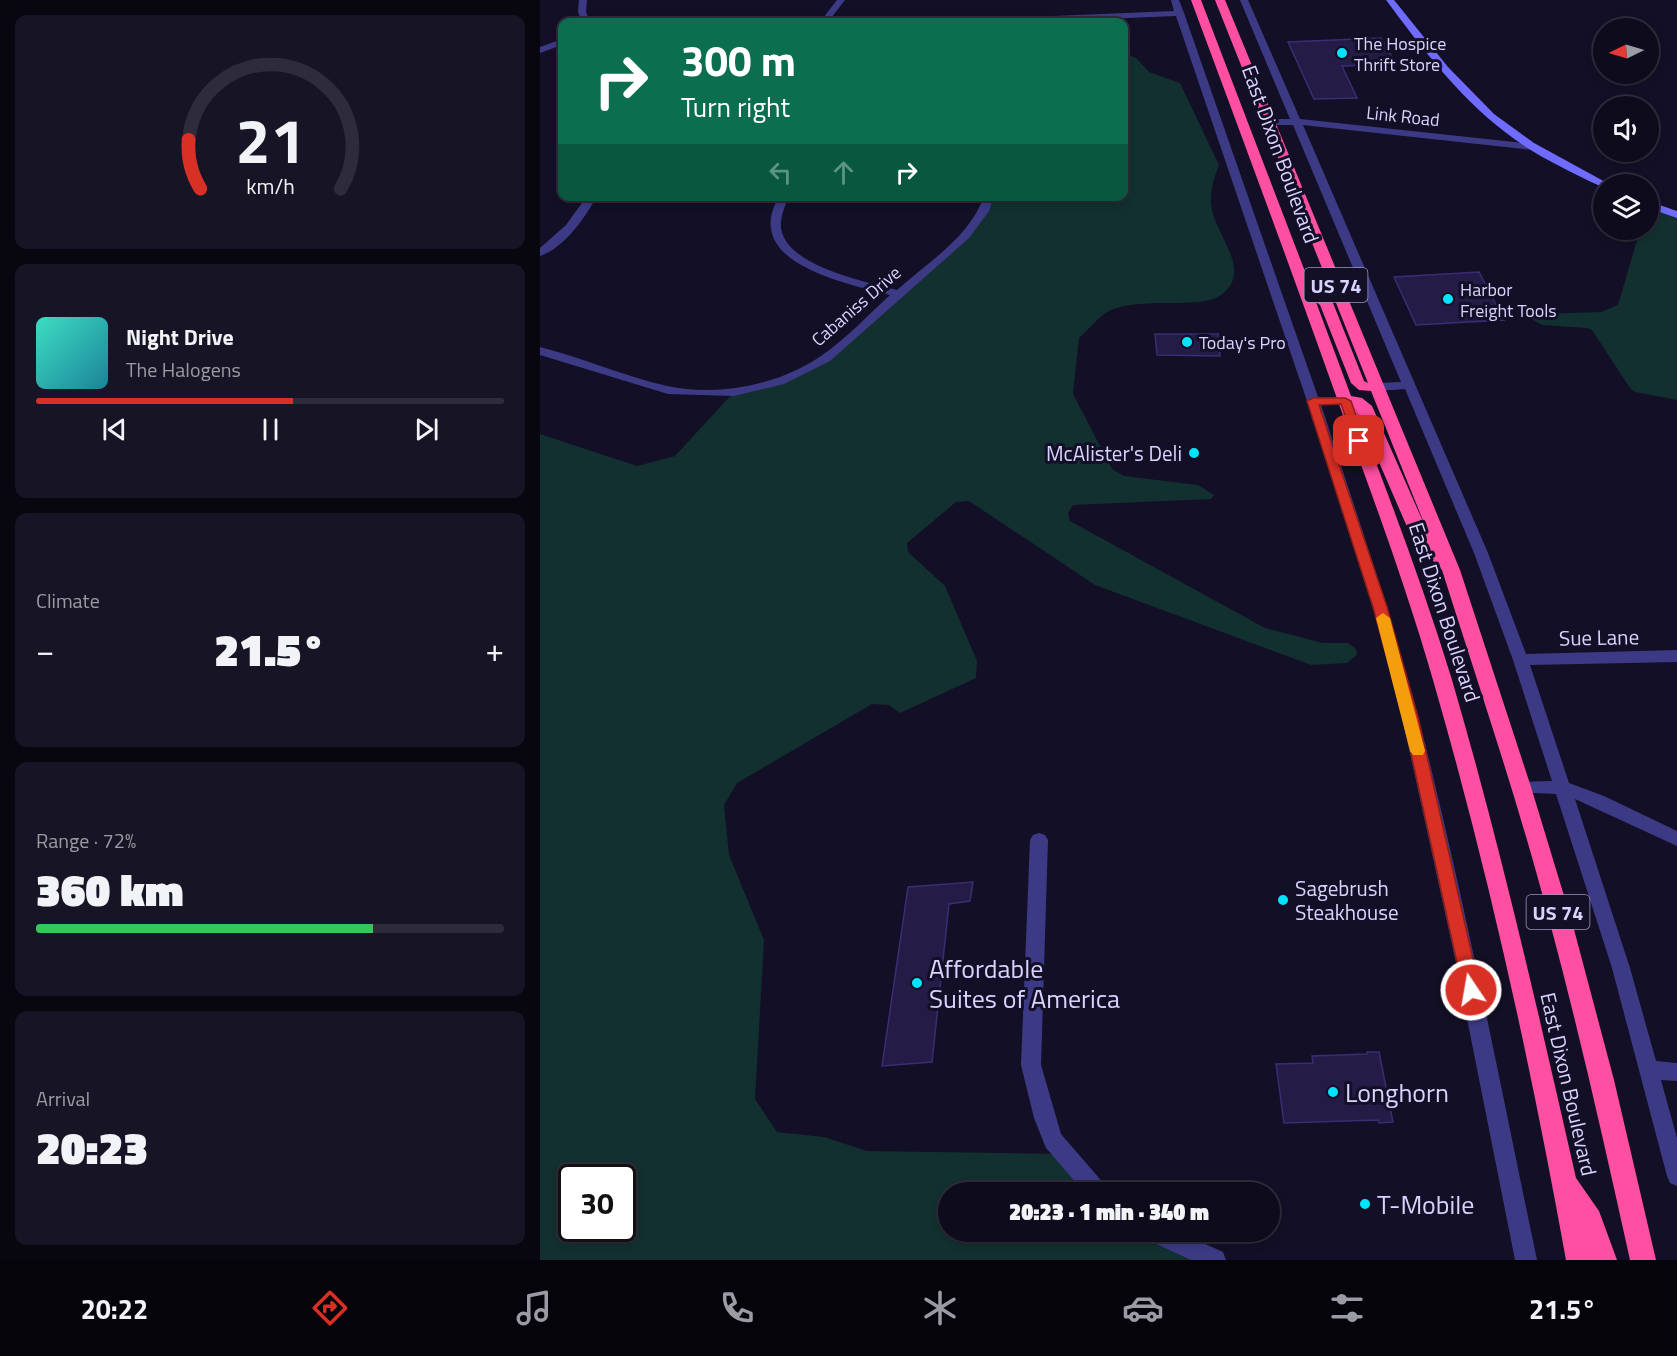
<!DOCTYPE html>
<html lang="en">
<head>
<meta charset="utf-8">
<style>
	:root { --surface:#0e0b1c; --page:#171425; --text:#f1f3f6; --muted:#9b9ba3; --line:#2e2b3b; --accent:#d93025 }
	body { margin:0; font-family:"Titillium Web",sans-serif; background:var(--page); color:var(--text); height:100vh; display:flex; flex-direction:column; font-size:22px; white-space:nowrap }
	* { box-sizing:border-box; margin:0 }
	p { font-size:20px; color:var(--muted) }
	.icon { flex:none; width:33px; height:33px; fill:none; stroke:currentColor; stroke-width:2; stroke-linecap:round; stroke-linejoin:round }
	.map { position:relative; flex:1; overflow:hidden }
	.sheet { display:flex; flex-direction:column; gap:15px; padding:15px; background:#08060f; width:540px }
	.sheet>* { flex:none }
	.top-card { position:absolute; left:18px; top:18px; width:570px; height:183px; border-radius:12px; box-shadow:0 3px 9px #0003,0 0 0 2px var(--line); background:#0b6e4f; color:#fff; overflow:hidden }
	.needle { width:39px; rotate:265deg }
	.fabs { position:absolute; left:1053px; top:18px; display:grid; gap:12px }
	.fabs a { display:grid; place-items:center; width:66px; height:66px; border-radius:50%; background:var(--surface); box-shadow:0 3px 9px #0003,0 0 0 2px var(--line); font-size:30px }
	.speed { position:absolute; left:18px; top:1164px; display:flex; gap:12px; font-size:30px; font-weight:700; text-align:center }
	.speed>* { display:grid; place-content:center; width:78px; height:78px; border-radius:50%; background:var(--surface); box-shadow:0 3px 9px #0003,0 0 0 2px var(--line); line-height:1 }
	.speed .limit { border:3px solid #111; border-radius:9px; background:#fff; color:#111 }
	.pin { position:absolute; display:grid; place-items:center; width:51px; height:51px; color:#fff; margin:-26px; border-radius:12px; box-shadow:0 3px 9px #0006 }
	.me { position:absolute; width:66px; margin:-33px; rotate:348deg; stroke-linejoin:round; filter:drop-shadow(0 0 4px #0008) }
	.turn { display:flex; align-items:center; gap:21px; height:126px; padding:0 24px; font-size:27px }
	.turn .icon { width:78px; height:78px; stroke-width:2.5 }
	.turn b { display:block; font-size:42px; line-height:51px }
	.lanes { display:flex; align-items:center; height:57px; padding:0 24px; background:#0003; justify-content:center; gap:30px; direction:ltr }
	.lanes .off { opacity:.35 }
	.big { font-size:45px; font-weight:800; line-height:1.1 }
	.sheet .tile { flex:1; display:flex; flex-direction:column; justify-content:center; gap:9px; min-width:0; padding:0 21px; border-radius:12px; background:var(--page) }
	.sheet .dial { align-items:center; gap:0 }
	.dial svg { height:156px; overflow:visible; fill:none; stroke:var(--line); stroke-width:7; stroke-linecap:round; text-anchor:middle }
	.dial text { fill:var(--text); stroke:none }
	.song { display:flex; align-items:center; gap:18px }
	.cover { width:72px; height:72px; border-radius:9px; background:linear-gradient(135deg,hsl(170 70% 55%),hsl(190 70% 35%)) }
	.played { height:6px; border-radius:3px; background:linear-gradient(90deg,var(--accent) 55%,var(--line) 55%) }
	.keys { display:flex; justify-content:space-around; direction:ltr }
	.heat { display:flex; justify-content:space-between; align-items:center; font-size:33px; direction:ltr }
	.charge { height:9px; border-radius:4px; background:linear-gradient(90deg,#34c759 72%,var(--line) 0) }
	.trip { position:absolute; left:398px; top:1182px; width:342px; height:60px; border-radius:30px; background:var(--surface); box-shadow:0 3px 9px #0003,0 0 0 2px var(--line); font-weight:800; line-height:60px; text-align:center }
	.tab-bar { display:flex; height:96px; justify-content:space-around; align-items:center; background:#06040b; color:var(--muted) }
	.tab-bar .icon { width:42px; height:42px }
	.tab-bar .current { color:var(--accent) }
	.tab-bar b { font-size:27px; color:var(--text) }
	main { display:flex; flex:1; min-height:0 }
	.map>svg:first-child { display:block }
	.green { fill:#12302f; fill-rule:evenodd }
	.building { fill:#241b47; stroke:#3b2d73; stroke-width:1.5 }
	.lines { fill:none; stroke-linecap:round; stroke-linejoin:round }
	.street { fill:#3d3a85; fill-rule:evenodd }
	.secondary { fill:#6f6bff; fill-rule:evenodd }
	.highway { fill:#ff4fa3; fill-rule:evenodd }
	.route { fill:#d93025; stroke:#8d1f18; stroke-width:1.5 }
	.slow { fill:#f59e0b }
	.poi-dot { fill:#00e5ff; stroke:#130f26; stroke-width:2 }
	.labels { text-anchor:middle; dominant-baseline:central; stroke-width:6; stroke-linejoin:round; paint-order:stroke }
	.far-poi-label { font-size:18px; fill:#d9d4ff; stroke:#130f26; text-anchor:start }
	.far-street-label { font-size:18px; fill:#d9d4ff; stroke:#130f26 }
	.shield { fill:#130f26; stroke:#9e99be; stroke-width:1.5 }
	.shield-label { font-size:20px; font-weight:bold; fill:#d9d4ff }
	.street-label { font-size:21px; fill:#d9d4ff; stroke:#130f26 }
	.poi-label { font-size:21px; fill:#d9d4ff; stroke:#130f26; text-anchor:end }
	.near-poi-label { font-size:26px; fill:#d9d4ff; stroke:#130f26; text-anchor:start }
</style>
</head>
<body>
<main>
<section class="sheet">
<div class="tile dial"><svg viewBox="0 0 100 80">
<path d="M14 69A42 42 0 1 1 86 69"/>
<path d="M14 69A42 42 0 0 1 8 44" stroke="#d93025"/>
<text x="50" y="56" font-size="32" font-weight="700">21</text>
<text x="50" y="72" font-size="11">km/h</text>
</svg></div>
<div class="tile">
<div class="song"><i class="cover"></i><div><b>Night Drive</b><p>The Halogens</p></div></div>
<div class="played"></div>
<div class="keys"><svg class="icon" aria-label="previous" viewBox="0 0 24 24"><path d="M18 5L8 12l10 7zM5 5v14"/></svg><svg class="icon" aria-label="pause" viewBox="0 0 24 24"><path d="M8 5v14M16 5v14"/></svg><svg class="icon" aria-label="next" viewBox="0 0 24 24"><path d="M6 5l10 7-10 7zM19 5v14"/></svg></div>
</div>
<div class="tile"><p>Climate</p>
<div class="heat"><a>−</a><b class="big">21.5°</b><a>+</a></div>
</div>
<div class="tile"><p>Range · 72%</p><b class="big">360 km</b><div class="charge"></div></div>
<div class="tile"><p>Arrival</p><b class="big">20:23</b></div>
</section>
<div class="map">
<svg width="1137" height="1260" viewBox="0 0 1137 1260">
	<rect width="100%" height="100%" fill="#130f26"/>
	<path class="green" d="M584,53L596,58L609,72L640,83L679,165C674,178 670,190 671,204C673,234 715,270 681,295C661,310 600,296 569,311C559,316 548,330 539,338L533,394L572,469L584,476L658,485L674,495L671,499L533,505L528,513L530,521L725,628L783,643H808L816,649L817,655L807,663L771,665L555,585L429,501L416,502L367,543L368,552L405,586L437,661L436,678L360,713L349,705L332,704L197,783L184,805L189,855L224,940L215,1099L237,1132L284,1137L327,1151L524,1154L558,1192H408V1232H616L675,1260H0V434L97,466L135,456L194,392L218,387L286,358L425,236L449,197L584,196ZM32,1178H82V1228H32Z
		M1109,204L1137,215V400L1095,392L1090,388L1052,330L1047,328L1002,325L990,318L1000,314L1061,312L1078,305L1100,230H1108Z"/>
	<path class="building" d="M841,38L856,64L802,66L817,98L774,99L748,42Z
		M939,272L964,320L876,325L854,277Z
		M615,334H678L680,356L617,355Z
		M433,882L430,901L409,904L392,1062L342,1066L368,887Z
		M827,1052H839L853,1122L839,1123L838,1120L744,1123L736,1064L773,1063L772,1056L827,1054Z"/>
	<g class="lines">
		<path class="street" d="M39,0H47L46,12L50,22H42L38,12Z
			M297,0H305L288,22H280Z
			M631,0H639L644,13L778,397H805L811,401L805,405H781C815,508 850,611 878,716C924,895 959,1079 997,1260H975L915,958L862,717L833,607L767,401L636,16L486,22H436L440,19L634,11Z
			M700,0H708L760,119L993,144L998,147L993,150L763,125L948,553L986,654L1137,650V662L990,665L1029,783L1064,796L1137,831V846L1035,799L1090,968L1116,1061L1137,1063V1081L1121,1080L1137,1138V1186L1130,1183L1127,1176L1072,968L1016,794L975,792L973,787L975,782L1012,781L973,660L934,553L865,389L838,391L832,387L838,383L861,382L753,125H729L724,122L729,119H750Z
			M164,17L234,19L238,22H122L126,19Z
			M22,39V45L0,53V47Z
			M47,196H57C45,218 24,248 0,256V248L26,225Z
			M239,196H249C245,206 240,217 241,228C246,266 326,282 357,290C387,263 430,237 444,196H454L449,211L429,238L290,361L244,384L194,396L128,394L0,355V347C43,358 84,376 127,386C178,397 239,385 281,356C306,339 328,315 350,295C317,286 235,270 231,228C229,217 234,206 239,196Z
			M499,833L505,835L508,840L501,1065L521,1134L565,1185L568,1192H544L506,1148L494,1118L481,1065L490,840L493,835Z
			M605,1232H639L683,1252L686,1260H651L608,1240Z"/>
		<path class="secondary" d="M846,0H854L908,67L954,114L994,143L1069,184L1060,186C1027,170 994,155 965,132C918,96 881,47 846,0Z
			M1108,201L1137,211V218L1108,208Z"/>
		<path class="highway" d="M651,0H661L769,282L793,303L824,381L828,383L675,0H685L920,570L991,787L1032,922L1074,1080L1116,1260H1090C1065,1147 1040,1035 1010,923C979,804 939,687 902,570L882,550L868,529L815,407C849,497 884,588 912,680C960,844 998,1011 1036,1178L1059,1211L1077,1260H1026C991,1065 948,870 893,680C866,586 832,495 799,404C751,269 701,134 651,0ZM776,302L780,305L811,383L819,390L831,391L888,533L832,406L822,398L811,396Z"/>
	</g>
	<path class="route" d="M805,398L811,401L825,441L824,443L819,444L814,441L801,404L779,405L847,607L878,717L940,990L937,996L931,998L925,996L923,990L863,717L833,607L767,401L773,398Z"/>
	<path class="slow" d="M843,613L850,618L885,751L883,755H873L870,751L836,618Z"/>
	<g class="poi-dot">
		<circle cx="802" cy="53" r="6"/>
		<circle cx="908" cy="299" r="6"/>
		<circle cx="647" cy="342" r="6"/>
		<circle cx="654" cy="453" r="6"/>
		<circle cx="743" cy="900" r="6"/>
		<circle cx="377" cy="983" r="6"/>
		<circle cx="793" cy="1092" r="6"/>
		<circle cx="825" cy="1204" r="6"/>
	</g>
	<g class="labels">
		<g class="far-poi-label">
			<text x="814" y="43">The Hospice<tspan x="814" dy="21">Thrift Store</tspan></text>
			<text x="920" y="289">Harbor<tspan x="920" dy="21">Freight Tools</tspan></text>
			<text x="659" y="342">Today's Pro</text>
		</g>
		<g class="far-street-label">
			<text transform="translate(863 116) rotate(6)">Link Road</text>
			<text transform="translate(316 306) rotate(-41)">Cabaniss Drive</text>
		</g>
		<g class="shield">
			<rect x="764.5" y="268" width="63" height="34" rx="4.5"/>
			<rect x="986.5" y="895" width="63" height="34" rx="4.5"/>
		</g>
		<g class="shield-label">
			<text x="796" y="285">US 74</text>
			<text x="1018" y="912">US 74</text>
		</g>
		<g class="street-label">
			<text transform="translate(741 154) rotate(70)">East Dixon Boulevard</text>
			<text transform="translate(905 612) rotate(72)">East Dixon Boulevard</text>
			<text transform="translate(1059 637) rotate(-1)">Sue Lane</text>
			<text transform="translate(1029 1084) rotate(77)">East Dixon Boulevard</text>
		</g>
		<g class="poi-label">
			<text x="642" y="453">McAlister's Deli</text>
			<text x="755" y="888" text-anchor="start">Sagebrush<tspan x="755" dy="24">Steakhouse</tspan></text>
		</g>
		<g class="near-poi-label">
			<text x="389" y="968">Affordable<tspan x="389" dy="30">Suites of America</tspan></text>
			<text x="805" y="1092">Longhorn</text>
			<text x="837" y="1204">T-Mobile</text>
		</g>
	</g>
</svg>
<div class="fabs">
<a><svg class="needle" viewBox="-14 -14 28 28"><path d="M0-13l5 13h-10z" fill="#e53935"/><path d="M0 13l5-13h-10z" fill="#9b9ba3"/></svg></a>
<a><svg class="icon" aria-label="sound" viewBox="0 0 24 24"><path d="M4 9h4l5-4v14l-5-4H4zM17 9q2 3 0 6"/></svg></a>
<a><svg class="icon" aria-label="layers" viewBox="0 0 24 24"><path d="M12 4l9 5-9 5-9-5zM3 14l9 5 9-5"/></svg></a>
</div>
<div class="speed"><div class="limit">30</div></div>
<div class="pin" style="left:819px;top:441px;background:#d93025"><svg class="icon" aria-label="arrive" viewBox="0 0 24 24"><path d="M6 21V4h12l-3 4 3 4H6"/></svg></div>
<svg class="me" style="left:931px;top:990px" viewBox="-20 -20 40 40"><circle r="17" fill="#d93025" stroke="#fff" stroke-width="3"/><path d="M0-11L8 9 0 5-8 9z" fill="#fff"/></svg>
<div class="trip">20:23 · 1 min · 340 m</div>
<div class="top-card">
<div class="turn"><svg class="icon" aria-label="right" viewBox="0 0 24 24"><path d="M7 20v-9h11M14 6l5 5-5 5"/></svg><div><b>300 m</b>Turn right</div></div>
<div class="lanes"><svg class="icon off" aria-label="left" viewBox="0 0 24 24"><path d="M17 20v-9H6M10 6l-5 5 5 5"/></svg><svg class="icon off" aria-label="ahead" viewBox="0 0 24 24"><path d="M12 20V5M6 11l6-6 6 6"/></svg><svg class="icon" aria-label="right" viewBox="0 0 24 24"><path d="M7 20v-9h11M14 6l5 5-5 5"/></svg></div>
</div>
</div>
</main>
<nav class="tab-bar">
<b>20:22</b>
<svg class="icon current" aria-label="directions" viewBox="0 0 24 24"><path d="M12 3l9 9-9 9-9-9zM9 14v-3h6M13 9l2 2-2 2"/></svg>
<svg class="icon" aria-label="music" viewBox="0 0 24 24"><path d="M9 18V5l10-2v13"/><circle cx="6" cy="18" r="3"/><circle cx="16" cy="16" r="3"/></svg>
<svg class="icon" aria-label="phone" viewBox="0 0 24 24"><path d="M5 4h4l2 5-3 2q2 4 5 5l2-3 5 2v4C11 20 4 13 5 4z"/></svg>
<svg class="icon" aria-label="climate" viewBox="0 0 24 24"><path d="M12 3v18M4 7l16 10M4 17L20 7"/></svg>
<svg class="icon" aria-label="car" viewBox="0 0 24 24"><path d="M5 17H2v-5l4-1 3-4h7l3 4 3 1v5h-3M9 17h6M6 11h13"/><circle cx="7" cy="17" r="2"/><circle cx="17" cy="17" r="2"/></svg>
<svg class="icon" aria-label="filters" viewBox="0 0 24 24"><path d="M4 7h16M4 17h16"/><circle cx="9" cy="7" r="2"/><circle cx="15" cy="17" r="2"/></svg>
<b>21.5°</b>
</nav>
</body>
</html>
